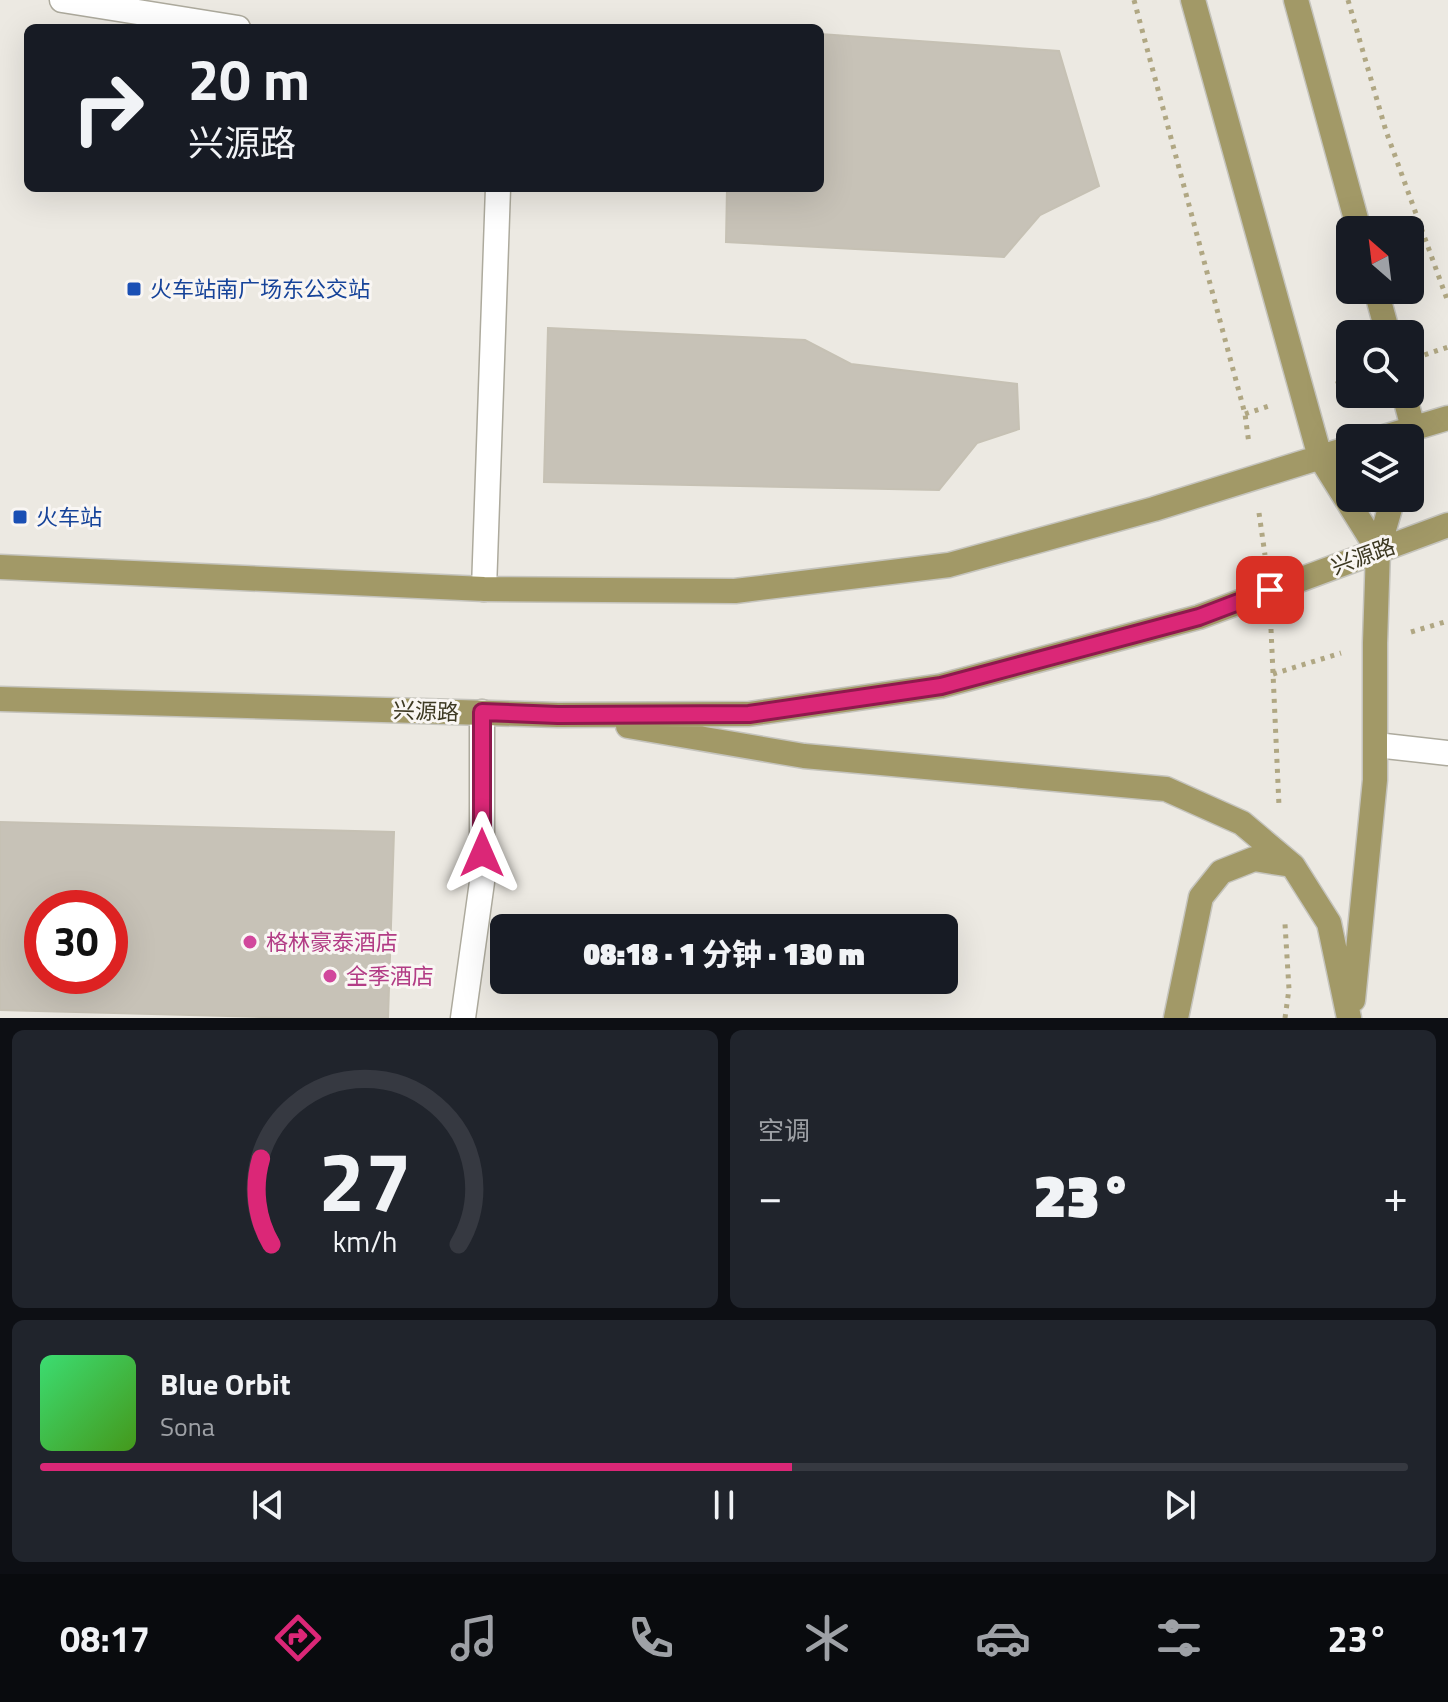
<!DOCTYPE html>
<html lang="zh">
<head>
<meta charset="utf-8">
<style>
	:root { --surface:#171b24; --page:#20242c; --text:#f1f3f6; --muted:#9ea1a6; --line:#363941; --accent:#db2777 }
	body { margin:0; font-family:"Titillium Web","Noto Sans SC",sans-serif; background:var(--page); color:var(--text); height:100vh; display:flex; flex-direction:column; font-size:30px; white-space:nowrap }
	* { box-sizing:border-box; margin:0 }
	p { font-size:26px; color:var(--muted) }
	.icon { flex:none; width:44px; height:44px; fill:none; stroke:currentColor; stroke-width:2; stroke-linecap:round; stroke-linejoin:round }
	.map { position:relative; height:1018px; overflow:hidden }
	.side { display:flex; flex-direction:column; gap:12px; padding:12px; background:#0d0f14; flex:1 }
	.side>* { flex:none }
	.guide { position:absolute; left:24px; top:24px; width:800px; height:168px; border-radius:12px; box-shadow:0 8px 32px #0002; background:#171b24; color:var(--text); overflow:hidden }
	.needle { width:52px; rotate:332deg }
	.fabs { position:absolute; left:1336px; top:216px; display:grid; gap:16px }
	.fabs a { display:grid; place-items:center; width:88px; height:88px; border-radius:12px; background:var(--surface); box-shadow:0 8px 32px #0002; font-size:40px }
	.speed { position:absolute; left:24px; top:890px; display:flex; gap:16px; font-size:40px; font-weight:700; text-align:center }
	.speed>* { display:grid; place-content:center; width:104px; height:104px; border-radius:50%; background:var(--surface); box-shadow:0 8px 32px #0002; line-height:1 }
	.speed .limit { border:12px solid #d22; background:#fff; color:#111 }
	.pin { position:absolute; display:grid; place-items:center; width:68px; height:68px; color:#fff; margin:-34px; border-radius:16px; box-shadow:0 4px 12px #0006 }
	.me { position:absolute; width:88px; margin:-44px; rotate:0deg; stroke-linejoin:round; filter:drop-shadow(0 0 6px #0008) }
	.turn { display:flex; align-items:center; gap:28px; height:168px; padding:0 32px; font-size:36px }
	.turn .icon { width:104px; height:104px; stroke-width:2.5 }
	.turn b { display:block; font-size:56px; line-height:68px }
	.big { font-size:60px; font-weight:800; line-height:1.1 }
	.side .card { flex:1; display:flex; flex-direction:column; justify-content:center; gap:12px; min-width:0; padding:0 28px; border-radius:12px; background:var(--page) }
	.side .dial { align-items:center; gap:0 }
	.dial svg { height:208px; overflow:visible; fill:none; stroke:var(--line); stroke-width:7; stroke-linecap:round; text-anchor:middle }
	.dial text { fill:var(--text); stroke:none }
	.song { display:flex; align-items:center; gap:24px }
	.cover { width:96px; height:96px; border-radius:12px; background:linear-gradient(135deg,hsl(140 70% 55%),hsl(100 70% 35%)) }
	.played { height:8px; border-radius:4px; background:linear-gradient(90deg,var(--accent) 55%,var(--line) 55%) }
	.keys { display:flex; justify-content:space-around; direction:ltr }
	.heat { display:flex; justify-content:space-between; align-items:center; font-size:44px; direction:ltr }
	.side .tiles { flex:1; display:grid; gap:12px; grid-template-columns:1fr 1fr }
	.card:last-child { grid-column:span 2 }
	.trip { position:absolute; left:490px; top:914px; width:468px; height:80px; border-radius:12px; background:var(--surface); box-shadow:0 8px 32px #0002; font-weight:800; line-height:80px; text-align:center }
	.tabs { display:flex; height:128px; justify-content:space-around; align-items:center; background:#090b0e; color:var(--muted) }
	.tabs .icon { width:56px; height:56px }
	.tabs .on { color:var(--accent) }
	.tabs b { font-size:36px; color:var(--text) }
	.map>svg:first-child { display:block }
	.building { fill:#c7c2b7; stroke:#c6c1b4; stroke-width:2; fill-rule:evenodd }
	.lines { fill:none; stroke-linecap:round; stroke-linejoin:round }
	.service-casing { stroke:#adaa9d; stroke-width:27 }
	.minor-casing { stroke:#adaa9d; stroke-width:27 }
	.primary-casing { stroke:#c5c4bd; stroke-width:27 }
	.path { stroke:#b0a783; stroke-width:5; stroke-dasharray:4 6; stroke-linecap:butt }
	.service { stroke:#fff; stroke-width:24 }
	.minor { stroke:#fff; stroke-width:24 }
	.primary { stroke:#a29967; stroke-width:24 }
	.route-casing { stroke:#8e194d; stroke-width:20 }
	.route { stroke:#db2777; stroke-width:14 }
	.transit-dot { fill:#1a4fb4; stroke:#f9f6f3; stroke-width:3 }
	.hotel-dot { fill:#d1479c; stroke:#f9f6f3; stroke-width:3 }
	.labels { text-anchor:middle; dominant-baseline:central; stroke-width:6; stroke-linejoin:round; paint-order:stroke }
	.transit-label { font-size:22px; fill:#164399; stroke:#f9f6f3; text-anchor:start }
	.street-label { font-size:22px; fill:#3d3922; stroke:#f9f6f3 }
	.hotel-label { font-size:22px; fill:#b23c85; stroke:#f9f6f3; text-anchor:start }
</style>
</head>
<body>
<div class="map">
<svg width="1448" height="1018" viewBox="0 0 1448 1018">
	<rect width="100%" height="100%" fill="#ece9e2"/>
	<path class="building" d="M820,34L1059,51L1099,186L1040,215L1004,257L726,242L727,188H820Z
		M548,328L805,340L851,364L1017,384L1019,429L977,443L939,490L544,482Z
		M0,822L394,832L388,1018H299L0,1010ZM42,908H110V976H42Z"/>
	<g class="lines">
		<g class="service-casing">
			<path id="service" d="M62,0L238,28
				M484,589L498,188"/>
		</g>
		<g class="minor-casing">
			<path id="minor" d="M1376,745L1448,753
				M463,1018L482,882V712"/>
		</g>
		<g class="primary-casing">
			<path id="primary" d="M1193,0L1320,457L1378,550
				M1296,0L1359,230
				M1376,290L1388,334
				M1404,394L1413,428L1410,439
				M1381,438L1448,418
				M0,567L484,589L735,591L949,565L1154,509L1350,448
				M0,699L558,715L749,714L941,686L1199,617L1448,525
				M628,726L804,756L1166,789L1242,823L1293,866L1329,923L1349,1018
				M1353,1000L1375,780V643L1378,550L1393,498
				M1176,1018L1201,897L1221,872L1254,859L1292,865"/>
		</g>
		<path class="path" d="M1134,0L1245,414L1249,444
			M1348,0L1386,131L1448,302
			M1415,358L1448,347
			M1336,384L1350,379
			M1245,414L1269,406
			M1259,513L1265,555
			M1271,629L1279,806
			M1411,632L1448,621
			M1273,674L1341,653
			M1285,1018L1289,989L1285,924"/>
		<use href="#service" class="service"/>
		<use href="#minor" class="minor"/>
		<use href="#primary" class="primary"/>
	</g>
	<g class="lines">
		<g class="route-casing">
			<path id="route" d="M482,853V712L558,715L749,714L941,686L1199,617L1270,590"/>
		</g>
		<use href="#route" class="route"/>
	</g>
	<g class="transit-dot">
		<rect x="126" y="281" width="16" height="16" rx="4"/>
		<rect x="12" y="509" width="16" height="16" rx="4"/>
	</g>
	<g class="hotel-dot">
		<circle cx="250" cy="942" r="8"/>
		<circle cx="330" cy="976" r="8"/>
	</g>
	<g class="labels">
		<g class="transit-label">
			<text x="150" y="289">火车站南广场东公交站</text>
			<text x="36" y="517">火车站</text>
		</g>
		<g class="street-label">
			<text transform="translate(1363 556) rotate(-20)">兴源路</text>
			<text transform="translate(426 711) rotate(2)">兴源路</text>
		</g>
		<g class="hotel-label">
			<text x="266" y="942">格林豪泰酒店</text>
			<text x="346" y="976">全季酒店</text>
		</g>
	</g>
</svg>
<div class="fabs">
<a><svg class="needle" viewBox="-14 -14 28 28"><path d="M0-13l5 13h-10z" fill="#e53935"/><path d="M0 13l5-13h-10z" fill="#9ea1a6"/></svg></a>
<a><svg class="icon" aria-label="search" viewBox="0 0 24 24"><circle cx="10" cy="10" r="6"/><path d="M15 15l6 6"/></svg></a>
<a><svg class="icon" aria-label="layers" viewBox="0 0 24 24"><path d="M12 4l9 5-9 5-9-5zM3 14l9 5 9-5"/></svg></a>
</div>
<div class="speed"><div class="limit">30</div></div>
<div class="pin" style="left:1270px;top:590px;background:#d93025"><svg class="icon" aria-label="arrive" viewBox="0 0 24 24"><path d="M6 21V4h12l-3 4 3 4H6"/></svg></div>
<svg class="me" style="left:482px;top:853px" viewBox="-20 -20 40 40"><path d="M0-17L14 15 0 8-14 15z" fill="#db2777" stroke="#fff" stroke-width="4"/></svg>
<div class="trip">08:18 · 1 分钟 · 130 m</div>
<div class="guide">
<div class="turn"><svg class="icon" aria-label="right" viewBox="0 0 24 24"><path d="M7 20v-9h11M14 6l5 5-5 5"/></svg><div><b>20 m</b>兴源路</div></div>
</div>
</div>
<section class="side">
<div class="tiles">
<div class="card dial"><svg viewBox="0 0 100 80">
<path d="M14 69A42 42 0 1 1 86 69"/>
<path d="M14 69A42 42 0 0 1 10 36" stroke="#db2777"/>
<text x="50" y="56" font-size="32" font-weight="700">27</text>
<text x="50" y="72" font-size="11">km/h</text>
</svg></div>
<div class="card"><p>空调</p>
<div class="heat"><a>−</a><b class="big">23°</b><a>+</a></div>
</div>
<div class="card">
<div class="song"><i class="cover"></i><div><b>Blue Orbit</b><p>Sona</p></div></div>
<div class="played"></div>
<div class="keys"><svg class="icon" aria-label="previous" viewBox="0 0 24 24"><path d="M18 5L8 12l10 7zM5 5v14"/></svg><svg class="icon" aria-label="pause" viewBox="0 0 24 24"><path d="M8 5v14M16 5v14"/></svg><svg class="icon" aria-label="next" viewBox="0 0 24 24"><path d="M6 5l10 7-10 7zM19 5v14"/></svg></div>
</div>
</div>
</section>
<nav class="tabs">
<b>08:17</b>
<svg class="icon on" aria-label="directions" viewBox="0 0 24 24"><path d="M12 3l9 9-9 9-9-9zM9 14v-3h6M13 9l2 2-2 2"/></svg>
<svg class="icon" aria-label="music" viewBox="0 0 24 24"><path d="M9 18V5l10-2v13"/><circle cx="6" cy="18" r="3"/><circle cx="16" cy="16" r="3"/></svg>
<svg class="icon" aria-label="phone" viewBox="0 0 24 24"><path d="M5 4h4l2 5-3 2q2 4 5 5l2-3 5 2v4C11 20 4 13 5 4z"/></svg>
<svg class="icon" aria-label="climate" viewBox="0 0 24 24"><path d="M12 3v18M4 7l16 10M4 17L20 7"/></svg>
<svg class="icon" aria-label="car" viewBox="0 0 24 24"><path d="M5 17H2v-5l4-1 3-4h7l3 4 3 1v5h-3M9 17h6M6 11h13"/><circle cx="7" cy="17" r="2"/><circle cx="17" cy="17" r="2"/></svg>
<svg class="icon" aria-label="filters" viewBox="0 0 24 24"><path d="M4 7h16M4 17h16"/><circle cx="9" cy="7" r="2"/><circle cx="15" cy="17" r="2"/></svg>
<b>23°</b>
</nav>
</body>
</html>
